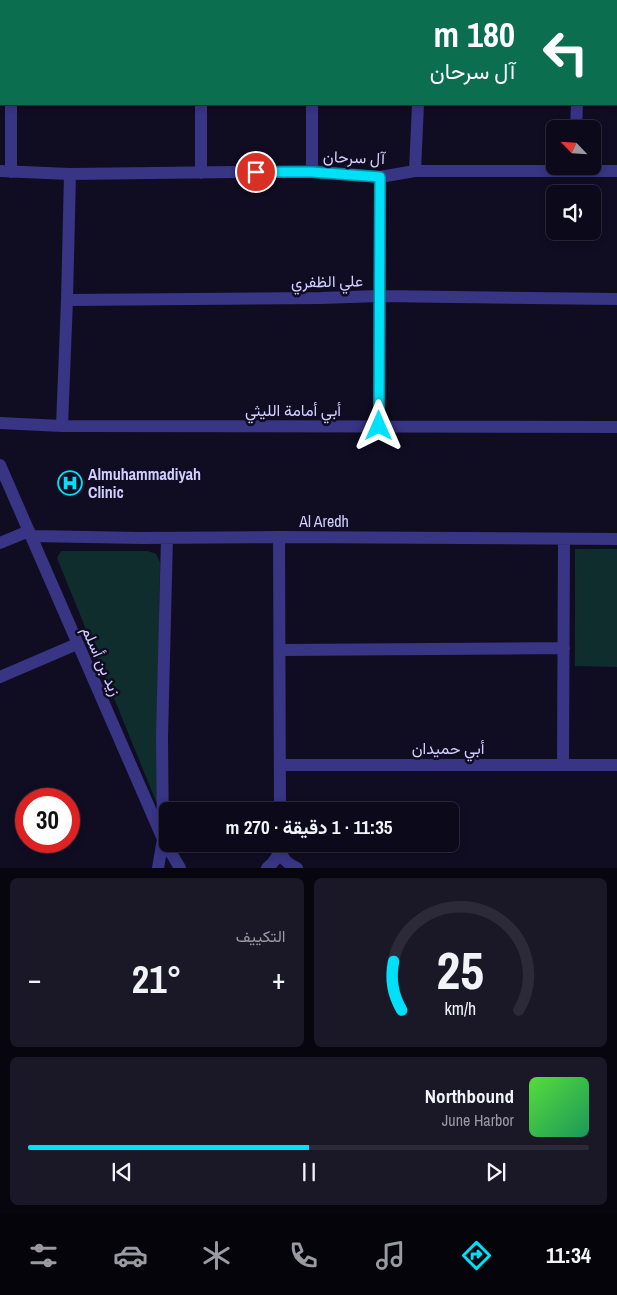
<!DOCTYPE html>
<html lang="ar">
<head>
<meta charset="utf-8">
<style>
	:root { --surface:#0c091a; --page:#1a1727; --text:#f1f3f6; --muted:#9a9aa2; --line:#2c2a39; --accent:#00e0f9 }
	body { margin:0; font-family:"Archivo Narrow",Vazirmatn,sans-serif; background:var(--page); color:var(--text); direction:rtl; height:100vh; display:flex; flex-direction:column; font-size:19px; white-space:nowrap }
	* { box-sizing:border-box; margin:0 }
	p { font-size:16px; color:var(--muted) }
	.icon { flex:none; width:28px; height:28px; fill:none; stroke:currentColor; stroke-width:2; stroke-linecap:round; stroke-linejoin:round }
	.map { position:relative; height:868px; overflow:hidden; direction:ltr }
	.drawer { display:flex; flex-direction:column; gap:10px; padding:10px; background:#07050e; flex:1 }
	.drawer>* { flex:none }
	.top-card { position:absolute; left:0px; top:0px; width:618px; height:105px; box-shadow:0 2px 8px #0003,0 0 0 1px var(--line); direction:rtl; background:#0b6e4f; color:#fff; overflow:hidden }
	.needle { width:32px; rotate:295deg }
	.tools { position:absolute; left:546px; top:120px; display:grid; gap:10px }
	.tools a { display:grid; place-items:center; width:55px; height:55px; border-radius:8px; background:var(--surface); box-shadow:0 2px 8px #0003,0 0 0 1px var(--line); font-size:25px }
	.speed { position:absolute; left:15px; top:788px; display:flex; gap:10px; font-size:25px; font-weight:700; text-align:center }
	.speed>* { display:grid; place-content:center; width:65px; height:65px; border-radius:50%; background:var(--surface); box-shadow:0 2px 8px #0003,0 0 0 1px var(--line); line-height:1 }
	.speed .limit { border:8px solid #d22; background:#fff; color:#111 }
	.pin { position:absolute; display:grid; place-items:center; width:42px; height:42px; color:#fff; margin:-21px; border:2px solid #fff; border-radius:50%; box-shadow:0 1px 5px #0007 }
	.me { position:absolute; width:55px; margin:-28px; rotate:0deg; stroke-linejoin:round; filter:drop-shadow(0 0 4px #0008) }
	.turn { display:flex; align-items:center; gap:18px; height:105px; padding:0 20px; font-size:22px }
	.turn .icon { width:65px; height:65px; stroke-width:2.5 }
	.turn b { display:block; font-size:35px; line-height:42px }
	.big { font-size:38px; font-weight:700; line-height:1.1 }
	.drawer .tile { flex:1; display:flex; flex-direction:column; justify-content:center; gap:8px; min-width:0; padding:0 18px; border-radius:8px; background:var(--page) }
	.drawer .dial { align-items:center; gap:0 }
	.dial svg { height:130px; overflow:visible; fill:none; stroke:var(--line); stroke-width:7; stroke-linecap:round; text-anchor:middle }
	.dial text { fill:var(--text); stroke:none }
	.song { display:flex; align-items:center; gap:15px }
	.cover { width:60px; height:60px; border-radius:8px; background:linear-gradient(135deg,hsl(110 70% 55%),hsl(150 70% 35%)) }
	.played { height:5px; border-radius:2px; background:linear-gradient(90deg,var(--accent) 50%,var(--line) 50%) }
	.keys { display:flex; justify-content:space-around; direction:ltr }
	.heat { display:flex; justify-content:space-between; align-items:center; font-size:28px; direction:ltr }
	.drawer .tiles { flex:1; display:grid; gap:10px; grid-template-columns:1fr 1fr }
	.tile:last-child { grid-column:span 2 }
	.trip { position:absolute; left:159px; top:802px; width:300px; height:50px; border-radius:8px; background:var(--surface); box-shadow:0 2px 8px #0003,0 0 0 1px var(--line); font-weight:700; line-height:50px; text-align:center; direction:rtl }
	.tabs { display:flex; height:80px; justify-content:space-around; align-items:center; background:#05040a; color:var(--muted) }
	.tabs .icon { width:35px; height:35px }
	.tabs .current { color:var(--accent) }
	.tabs b { font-size:22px; color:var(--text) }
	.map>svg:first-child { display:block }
	.green { fill:#0f2d2c }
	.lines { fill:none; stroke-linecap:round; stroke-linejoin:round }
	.minor { stroke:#373584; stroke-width:12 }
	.route-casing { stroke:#0092a2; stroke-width:12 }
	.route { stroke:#00e0f9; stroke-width:9 }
	.labels { text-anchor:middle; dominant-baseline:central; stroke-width:5; stroke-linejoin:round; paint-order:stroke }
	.street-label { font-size:16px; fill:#d3ceff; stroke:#100c22 }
	.poi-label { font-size:16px; font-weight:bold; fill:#d3ceff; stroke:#100c22; text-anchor:start }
</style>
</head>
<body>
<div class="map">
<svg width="617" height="868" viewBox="0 0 617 868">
	<rect width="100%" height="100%" fill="#100c22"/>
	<path class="green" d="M575,549H617V667L575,666Z
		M61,551H148L156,554L160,562L157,804L57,558Z"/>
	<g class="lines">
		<path class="minor" d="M105,0V1
			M202,1V0
			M309,1V0
			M417,1V0
			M577,1V0
			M0,56L1,57
			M576,129L577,104
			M0,171L70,174L312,171L380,177L415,171H617
			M312,171V104
			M415,171L418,104
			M11,172V104
			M201,173V104
			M67,300L321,298L379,296L617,299
			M0,423L62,426L617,427
			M62,426L67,300L70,174
			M379,426L380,177
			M0,465L163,839L180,868
			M31,536L142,538L279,537L617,539
			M279,537L280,811
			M0,543L29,531
			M280,650L564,648
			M0,677L77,644
			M563,764L564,539
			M280,765H617
			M280,850C283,860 287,863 297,868
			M158,868L163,839L162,737L167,538
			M267,868C275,862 280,854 280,844"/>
	</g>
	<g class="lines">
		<g class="route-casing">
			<path id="route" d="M256,172H312L380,177L379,426"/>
		</g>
		<use href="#route" class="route"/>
	</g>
	<defs>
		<g id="hospital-ring" transform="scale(1.25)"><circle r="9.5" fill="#100c22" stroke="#00e0f9" stroke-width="1.5"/><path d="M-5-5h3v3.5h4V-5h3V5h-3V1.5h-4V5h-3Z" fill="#00e0f9"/></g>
	</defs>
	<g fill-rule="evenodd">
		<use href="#hospital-ring" x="70" y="483"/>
	</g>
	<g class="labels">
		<g class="street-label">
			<text transform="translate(354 157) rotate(2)">آل سرحان</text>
			<text transform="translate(327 281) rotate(-1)">علي الظفري</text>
			<text x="293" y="410">أبي أمامة الليثي</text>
			<text x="324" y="521">Al Aredh</text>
			<text transform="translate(102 661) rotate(66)">زيد بن أسلم</text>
			<text x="448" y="748">أبي حميدان</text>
		</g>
		<g class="poi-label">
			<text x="88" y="474">Almuhammadiyah<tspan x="88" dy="18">Clinic</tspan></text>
		</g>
	</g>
</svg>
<div class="tools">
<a><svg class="needle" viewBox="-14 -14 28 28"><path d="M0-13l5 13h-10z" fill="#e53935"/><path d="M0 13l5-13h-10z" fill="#9a9aa2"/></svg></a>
<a><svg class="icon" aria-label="sound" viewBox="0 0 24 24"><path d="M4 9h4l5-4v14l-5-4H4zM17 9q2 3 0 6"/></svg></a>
</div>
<div class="speed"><div class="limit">30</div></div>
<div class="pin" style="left:256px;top:172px;background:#d93025"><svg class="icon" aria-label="arrive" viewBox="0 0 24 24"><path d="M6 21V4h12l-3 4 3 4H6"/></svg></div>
<svg class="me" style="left:379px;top:426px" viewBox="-20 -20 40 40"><path d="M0-17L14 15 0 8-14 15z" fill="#00e0f9" stroke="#fff" stroke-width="4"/></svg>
<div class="trip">11:35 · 1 دقيقة · 270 m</div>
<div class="top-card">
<div class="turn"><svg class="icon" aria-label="left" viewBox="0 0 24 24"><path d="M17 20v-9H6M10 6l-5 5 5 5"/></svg><div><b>180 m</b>آل سرحان</div></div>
</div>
</div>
<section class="drawer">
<div class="tiles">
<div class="tile dial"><svg viewBox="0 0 100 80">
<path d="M14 69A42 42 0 1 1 86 69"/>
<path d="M14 69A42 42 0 0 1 9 39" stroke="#00e0f9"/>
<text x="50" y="56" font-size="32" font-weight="700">25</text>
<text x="50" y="72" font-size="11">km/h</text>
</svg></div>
<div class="tile"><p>التكييف</p>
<div class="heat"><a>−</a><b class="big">21°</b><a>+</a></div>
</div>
<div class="tile">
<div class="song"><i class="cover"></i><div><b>Northbound</b><p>June Harbor</p></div></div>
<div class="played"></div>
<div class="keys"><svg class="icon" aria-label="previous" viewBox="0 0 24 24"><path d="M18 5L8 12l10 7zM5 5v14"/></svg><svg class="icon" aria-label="pause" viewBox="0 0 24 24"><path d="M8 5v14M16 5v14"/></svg><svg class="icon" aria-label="next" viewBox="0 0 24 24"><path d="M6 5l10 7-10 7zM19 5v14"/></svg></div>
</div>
</div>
</section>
<nav class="tabs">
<b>11:34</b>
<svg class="icon current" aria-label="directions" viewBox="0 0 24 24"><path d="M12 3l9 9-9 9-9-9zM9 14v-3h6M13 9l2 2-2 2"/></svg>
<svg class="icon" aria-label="music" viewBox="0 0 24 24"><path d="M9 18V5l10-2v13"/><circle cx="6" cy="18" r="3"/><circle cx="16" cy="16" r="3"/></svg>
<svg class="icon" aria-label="phone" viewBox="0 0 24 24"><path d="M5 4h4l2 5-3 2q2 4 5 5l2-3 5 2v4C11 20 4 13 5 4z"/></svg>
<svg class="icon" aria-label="climate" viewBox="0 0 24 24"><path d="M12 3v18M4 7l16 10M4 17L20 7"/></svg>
<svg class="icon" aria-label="car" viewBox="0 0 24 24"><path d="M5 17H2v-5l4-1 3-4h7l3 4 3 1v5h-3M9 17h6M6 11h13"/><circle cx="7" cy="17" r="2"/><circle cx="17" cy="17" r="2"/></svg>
<svg class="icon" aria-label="filters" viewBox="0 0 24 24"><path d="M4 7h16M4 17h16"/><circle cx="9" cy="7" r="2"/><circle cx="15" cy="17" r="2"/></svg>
</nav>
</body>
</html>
